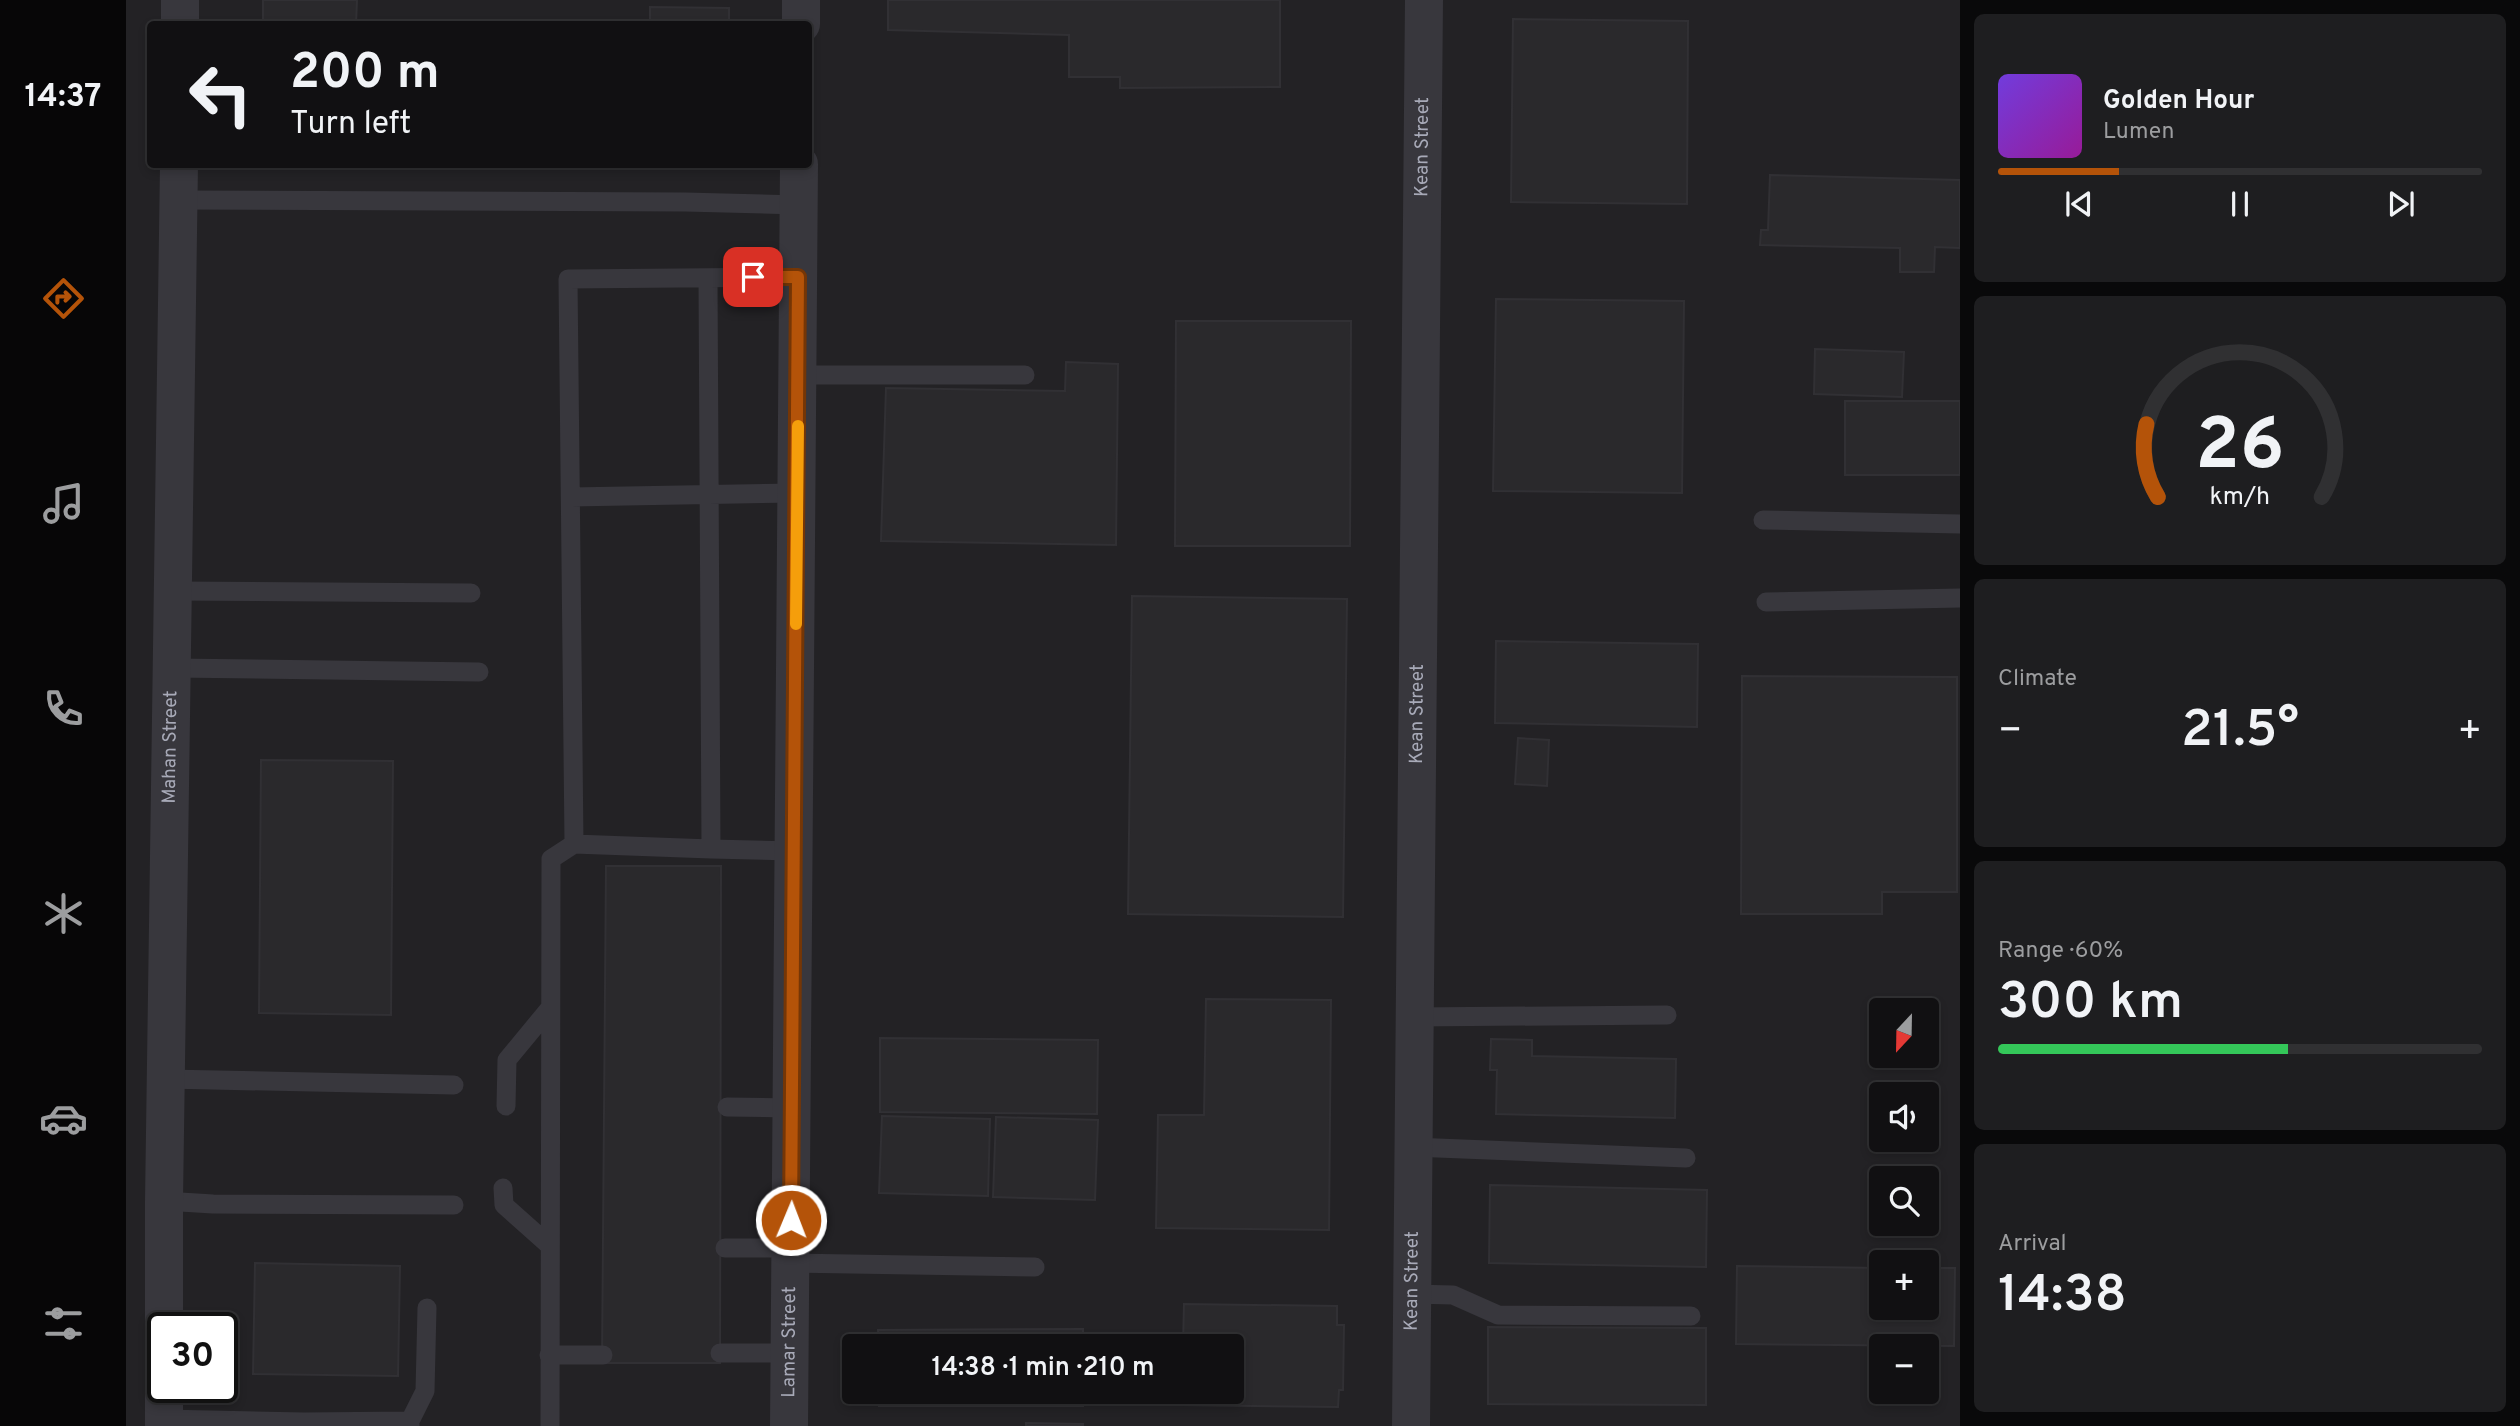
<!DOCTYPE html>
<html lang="en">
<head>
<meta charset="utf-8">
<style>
	:root { --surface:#111012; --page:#1e1e20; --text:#f1f3f6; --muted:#9c9d9f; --line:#303032; --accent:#b45309 }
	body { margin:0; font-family:Overpass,sans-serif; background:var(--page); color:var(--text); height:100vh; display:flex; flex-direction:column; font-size:26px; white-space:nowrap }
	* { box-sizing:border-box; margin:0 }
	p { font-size:23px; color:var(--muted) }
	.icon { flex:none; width:38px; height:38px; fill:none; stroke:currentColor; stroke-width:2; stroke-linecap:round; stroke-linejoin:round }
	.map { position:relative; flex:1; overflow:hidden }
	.panel { display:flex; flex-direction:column; gap:14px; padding:14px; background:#09090a; width:560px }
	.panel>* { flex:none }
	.hud { position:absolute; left:21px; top:21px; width:665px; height:147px; border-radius:7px; box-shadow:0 4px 10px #0003,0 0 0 2px var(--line); background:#111012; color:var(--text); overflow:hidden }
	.needle { width:46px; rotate:202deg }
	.tools { position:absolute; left:1743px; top:998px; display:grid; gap:14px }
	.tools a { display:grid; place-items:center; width:70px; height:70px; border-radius:7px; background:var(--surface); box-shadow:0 4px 10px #0003,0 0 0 2px var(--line); font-size:35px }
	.speed { position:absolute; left:21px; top:1312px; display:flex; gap:14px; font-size:35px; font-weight:700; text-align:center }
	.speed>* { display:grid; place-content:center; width:91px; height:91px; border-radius:50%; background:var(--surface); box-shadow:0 4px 10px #0003,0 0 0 2px var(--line); line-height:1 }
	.speed .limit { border:4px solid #111; border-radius:10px; background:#fff; color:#111 }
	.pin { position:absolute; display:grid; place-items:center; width:60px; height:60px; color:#fff; margin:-30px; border-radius:14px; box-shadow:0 4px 10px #0006 }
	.me { position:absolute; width:77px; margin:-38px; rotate:1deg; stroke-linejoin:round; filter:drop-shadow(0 0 5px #0008) }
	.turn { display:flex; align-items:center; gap:24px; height:147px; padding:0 28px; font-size:32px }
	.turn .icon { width:91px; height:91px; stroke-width:2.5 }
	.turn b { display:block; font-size:49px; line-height:60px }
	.big { font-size:52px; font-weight:600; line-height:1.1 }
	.panel .tile { flex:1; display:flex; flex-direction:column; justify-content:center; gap:10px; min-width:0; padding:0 24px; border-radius:10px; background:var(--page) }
	.panel .dial { align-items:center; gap:0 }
	.dial svg { height:182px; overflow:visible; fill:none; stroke:var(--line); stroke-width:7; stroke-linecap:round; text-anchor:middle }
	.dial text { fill:var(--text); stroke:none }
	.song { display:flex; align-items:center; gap:21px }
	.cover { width:84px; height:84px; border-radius:10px; background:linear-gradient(135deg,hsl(260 70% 55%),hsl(300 70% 35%)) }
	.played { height:7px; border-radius:4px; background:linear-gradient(90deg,var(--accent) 25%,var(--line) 25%) }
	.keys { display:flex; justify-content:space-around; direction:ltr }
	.heat { display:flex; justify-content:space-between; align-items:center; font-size:38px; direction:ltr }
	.charge { height:10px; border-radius:5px; background:linear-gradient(90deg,#34c759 60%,var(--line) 0) }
	.trip { position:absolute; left:716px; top:1334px; width:402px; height:70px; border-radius:7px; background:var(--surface); box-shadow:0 4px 10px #0003,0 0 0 2px var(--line); font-weight:600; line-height:70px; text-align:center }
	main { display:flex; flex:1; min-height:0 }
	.tabs { display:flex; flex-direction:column; width:126px; justify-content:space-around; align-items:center; background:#070607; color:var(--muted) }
	.tabs .icon { width:49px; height:49px }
	.tabs .selected { color:var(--accent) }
	.tabs b { font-size:32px; color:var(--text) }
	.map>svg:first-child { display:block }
	.built { fill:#232225; fill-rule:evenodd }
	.building { fill:#2a292c; stroke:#313034; stroke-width:2 }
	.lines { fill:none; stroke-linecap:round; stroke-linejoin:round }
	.lane { stroke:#38373d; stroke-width:19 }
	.street { stroke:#38373d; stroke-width:38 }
	.route-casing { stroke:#753606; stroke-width:18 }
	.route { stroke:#b45309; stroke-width:12 }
	.slow { stroke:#f59e0b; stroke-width:12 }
	.labels { text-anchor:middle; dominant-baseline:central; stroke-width:7; stroke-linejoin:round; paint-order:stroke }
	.street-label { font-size:19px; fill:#a8aab8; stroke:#121113 }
</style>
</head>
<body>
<main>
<nav class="tabs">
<b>14:37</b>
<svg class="icon selected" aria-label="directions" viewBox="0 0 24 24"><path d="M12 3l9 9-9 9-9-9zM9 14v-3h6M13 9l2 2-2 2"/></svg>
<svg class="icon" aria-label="music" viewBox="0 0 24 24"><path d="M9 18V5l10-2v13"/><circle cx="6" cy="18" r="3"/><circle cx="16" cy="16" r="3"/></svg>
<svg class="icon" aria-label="phone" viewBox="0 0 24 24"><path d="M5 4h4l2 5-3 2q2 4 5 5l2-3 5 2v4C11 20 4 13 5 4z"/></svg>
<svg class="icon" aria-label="climate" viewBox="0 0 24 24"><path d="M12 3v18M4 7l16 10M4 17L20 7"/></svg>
<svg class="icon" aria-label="car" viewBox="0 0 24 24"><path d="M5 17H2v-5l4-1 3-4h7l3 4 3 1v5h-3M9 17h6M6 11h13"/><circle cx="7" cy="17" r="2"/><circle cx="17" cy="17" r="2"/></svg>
<svg class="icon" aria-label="filters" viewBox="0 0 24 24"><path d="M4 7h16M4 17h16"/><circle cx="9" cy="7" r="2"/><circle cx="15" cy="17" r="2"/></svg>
</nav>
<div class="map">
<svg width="1834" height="1426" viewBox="0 0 1834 1426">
	<rect width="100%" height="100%" fill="#171618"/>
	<path class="built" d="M0,0H1834V1426H0ZM24,24H682V164H24ZM1755,1010H1801V1055H1755ZM1755,1094H1801V1139H1755ZM1755,1178H1801V1223H1755ZM1755,1262H1801V1307H1755ZM37,1328H96V1388H37ZM728,1346H1106V1391H728ZM1755,1346H1801V1391H1755Z"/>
	<path class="building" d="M137,0H231L230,24H137Z
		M762,0H1154V87L994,88V77H943V35L762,30Z
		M524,7L603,8V24H524Z
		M1387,19L1562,21L1561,204L1385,202Z
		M1644,175L1834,180V248L1809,247L1808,272H1774V248L1634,245L1635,230H1642Z
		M1370,299L1558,301L1556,493L1367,491Z
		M1050,321H1225L1224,546H1049Z
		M1689,349L1778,352L1776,397L1688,394Z
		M940,362L992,364L990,545L755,541L760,388L939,391Z
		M1719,401H1834V475H1719Z
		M1006,596L1221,599L1217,917L1002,914Z
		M1370,641L1572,644L1571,727L1369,723Z
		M1616,676L1831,677V892H1756V914H1615Z
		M1392,738L1423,740L1421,786L1389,784Z
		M135,760L267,761L265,1015L133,1013Z
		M480,866H595L594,1363H476Z
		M1080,999L1205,1000L1203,1230L1030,1228L1032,1115H1078Z
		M754,1038L972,1040L971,1114L754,1112Z
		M1365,1039L1406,1040V1056L1550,1059L1549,1118L1370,1114L1371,1070H1364Z
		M756,1116L864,1119L862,1196L753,1193Z
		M870,1117L972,1120L969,1200L867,1197Z
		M1752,1181H1755V1211H1753V1202H1742V1184H1752Z
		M1801,1181H1809V1211H1801Z
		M1364,1185L1581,1190L1580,1267L1363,1263Z
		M129,1263L274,1266L272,1376L127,1374Z
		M1611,1266L1755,1268V1307H1801V1268H1829L1828,1346L1610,1344Z
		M1058,1304L1211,1306V1325H1218L1217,1390H1213L1212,1407L1056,1405V1391H1106V1346H1057Z
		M1362,1327L1580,1328V1405L1362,1404Z
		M957,1329V1346H753L752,1330Z
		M753,1391H957V1406H753Z
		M975,1391H998V1401L974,1400Z
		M900,1423L957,1424V1426H900Z"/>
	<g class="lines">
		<path class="lane" d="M52,200L559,202L673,205
			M582,278L585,849L668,851
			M672,375H899
			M445,497L671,493
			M1637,520L1834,524
			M48,591L345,593
			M1640,602L1834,598
			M47,668L353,672
			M448,844L442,279L672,277
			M1288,1017L1541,1015
			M40,1079L328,1085
			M380,1106L381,1060L424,1008
			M601,1107L666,1108
			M1286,1147L1560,1158
			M377,1188L378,1205L424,1246
			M38,1201L87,1204L328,1205
			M599,1248H665
			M664,1263L909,1267
			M1286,1294L1327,1295L1372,1315L1565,1316
			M594,1353H664
			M423,1355H477
			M38,1419L178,1422L284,1421
			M284,1426V1421L299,1391L301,1308
			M424,1426L425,859L448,844L585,849"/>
		<g class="street">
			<path d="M54,24V0"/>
			<path d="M675,24V0"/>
			<path id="s1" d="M38,1328V1201L53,164"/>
			<path d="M38,1388V1426"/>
			<path id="s2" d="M663,1426L673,164"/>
			<path id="s3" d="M1285,1426L1298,0"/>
		</g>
	</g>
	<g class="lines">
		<g class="route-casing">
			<path id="route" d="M627,277H672L665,1220"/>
		</g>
		<use href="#route" class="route"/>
		<path class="slow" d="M670,624L672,426"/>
	</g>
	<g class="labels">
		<g class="street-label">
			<text stroke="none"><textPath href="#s3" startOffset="1279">Kean Street</textPath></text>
			<text stroke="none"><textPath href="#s3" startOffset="712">Kean Street</textPath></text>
			<text stroke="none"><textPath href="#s1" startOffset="581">Mahan Street</textPath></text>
			<text stroke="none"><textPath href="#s3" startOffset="145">Kean Street</textPath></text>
			<text stroke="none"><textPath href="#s2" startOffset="84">Lamar Street</textPath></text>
		</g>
	</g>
</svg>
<div class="tools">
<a><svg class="needle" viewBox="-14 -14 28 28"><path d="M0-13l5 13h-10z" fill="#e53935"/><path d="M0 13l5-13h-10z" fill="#9c9d9f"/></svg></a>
<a><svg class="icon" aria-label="sound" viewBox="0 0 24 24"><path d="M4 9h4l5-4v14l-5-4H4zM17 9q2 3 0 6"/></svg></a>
<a><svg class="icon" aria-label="search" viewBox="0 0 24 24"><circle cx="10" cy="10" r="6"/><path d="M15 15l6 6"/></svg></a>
<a>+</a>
<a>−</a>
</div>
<div class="speed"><div class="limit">30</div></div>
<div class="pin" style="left:627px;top:277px;background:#d93025"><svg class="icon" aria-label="arrive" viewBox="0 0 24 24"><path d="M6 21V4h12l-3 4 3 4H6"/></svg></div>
<svg class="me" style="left:665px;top:1220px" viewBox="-20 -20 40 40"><circle r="17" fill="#b45309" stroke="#fff" stroke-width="3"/><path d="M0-11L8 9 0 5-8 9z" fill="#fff"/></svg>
<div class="trip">14:38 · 1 min · 210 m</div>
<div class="hud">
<div class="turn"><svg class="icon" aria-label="left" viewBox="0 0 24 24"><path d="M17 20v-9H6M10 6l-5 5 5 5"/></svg><div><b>200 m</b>Turn left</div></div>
</div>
</div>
<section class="panel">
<div class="tile">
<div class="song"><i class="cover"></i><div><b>Golden Hour</b><p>Lumen</p></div></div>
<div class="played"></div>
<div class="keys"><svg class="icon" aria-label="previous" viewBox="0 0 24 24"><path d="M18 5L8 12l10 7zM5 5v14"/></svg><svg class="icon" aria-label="pause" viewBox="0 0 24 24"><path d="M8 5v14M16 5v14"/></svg><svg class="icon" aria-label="next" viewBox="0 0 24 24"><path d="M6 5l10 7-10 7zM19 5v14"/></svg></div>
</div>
<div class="tile dial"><svg viewBox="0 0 100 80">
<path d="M14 69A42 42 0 1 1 86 69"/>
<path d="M14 69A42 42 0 0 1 9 37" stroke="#b45309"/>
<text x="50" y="56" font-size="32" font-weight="700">26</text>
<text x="50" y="72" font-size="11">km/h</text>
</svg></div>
<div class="tile"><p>Climate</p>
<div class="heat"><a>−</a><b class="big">21.5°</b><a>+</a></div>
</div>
<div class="tile"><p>Range · 60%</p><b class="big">300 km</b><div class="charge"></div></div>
<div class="tile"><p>Arrival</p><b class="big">14:38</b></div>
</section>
</main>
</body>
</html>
